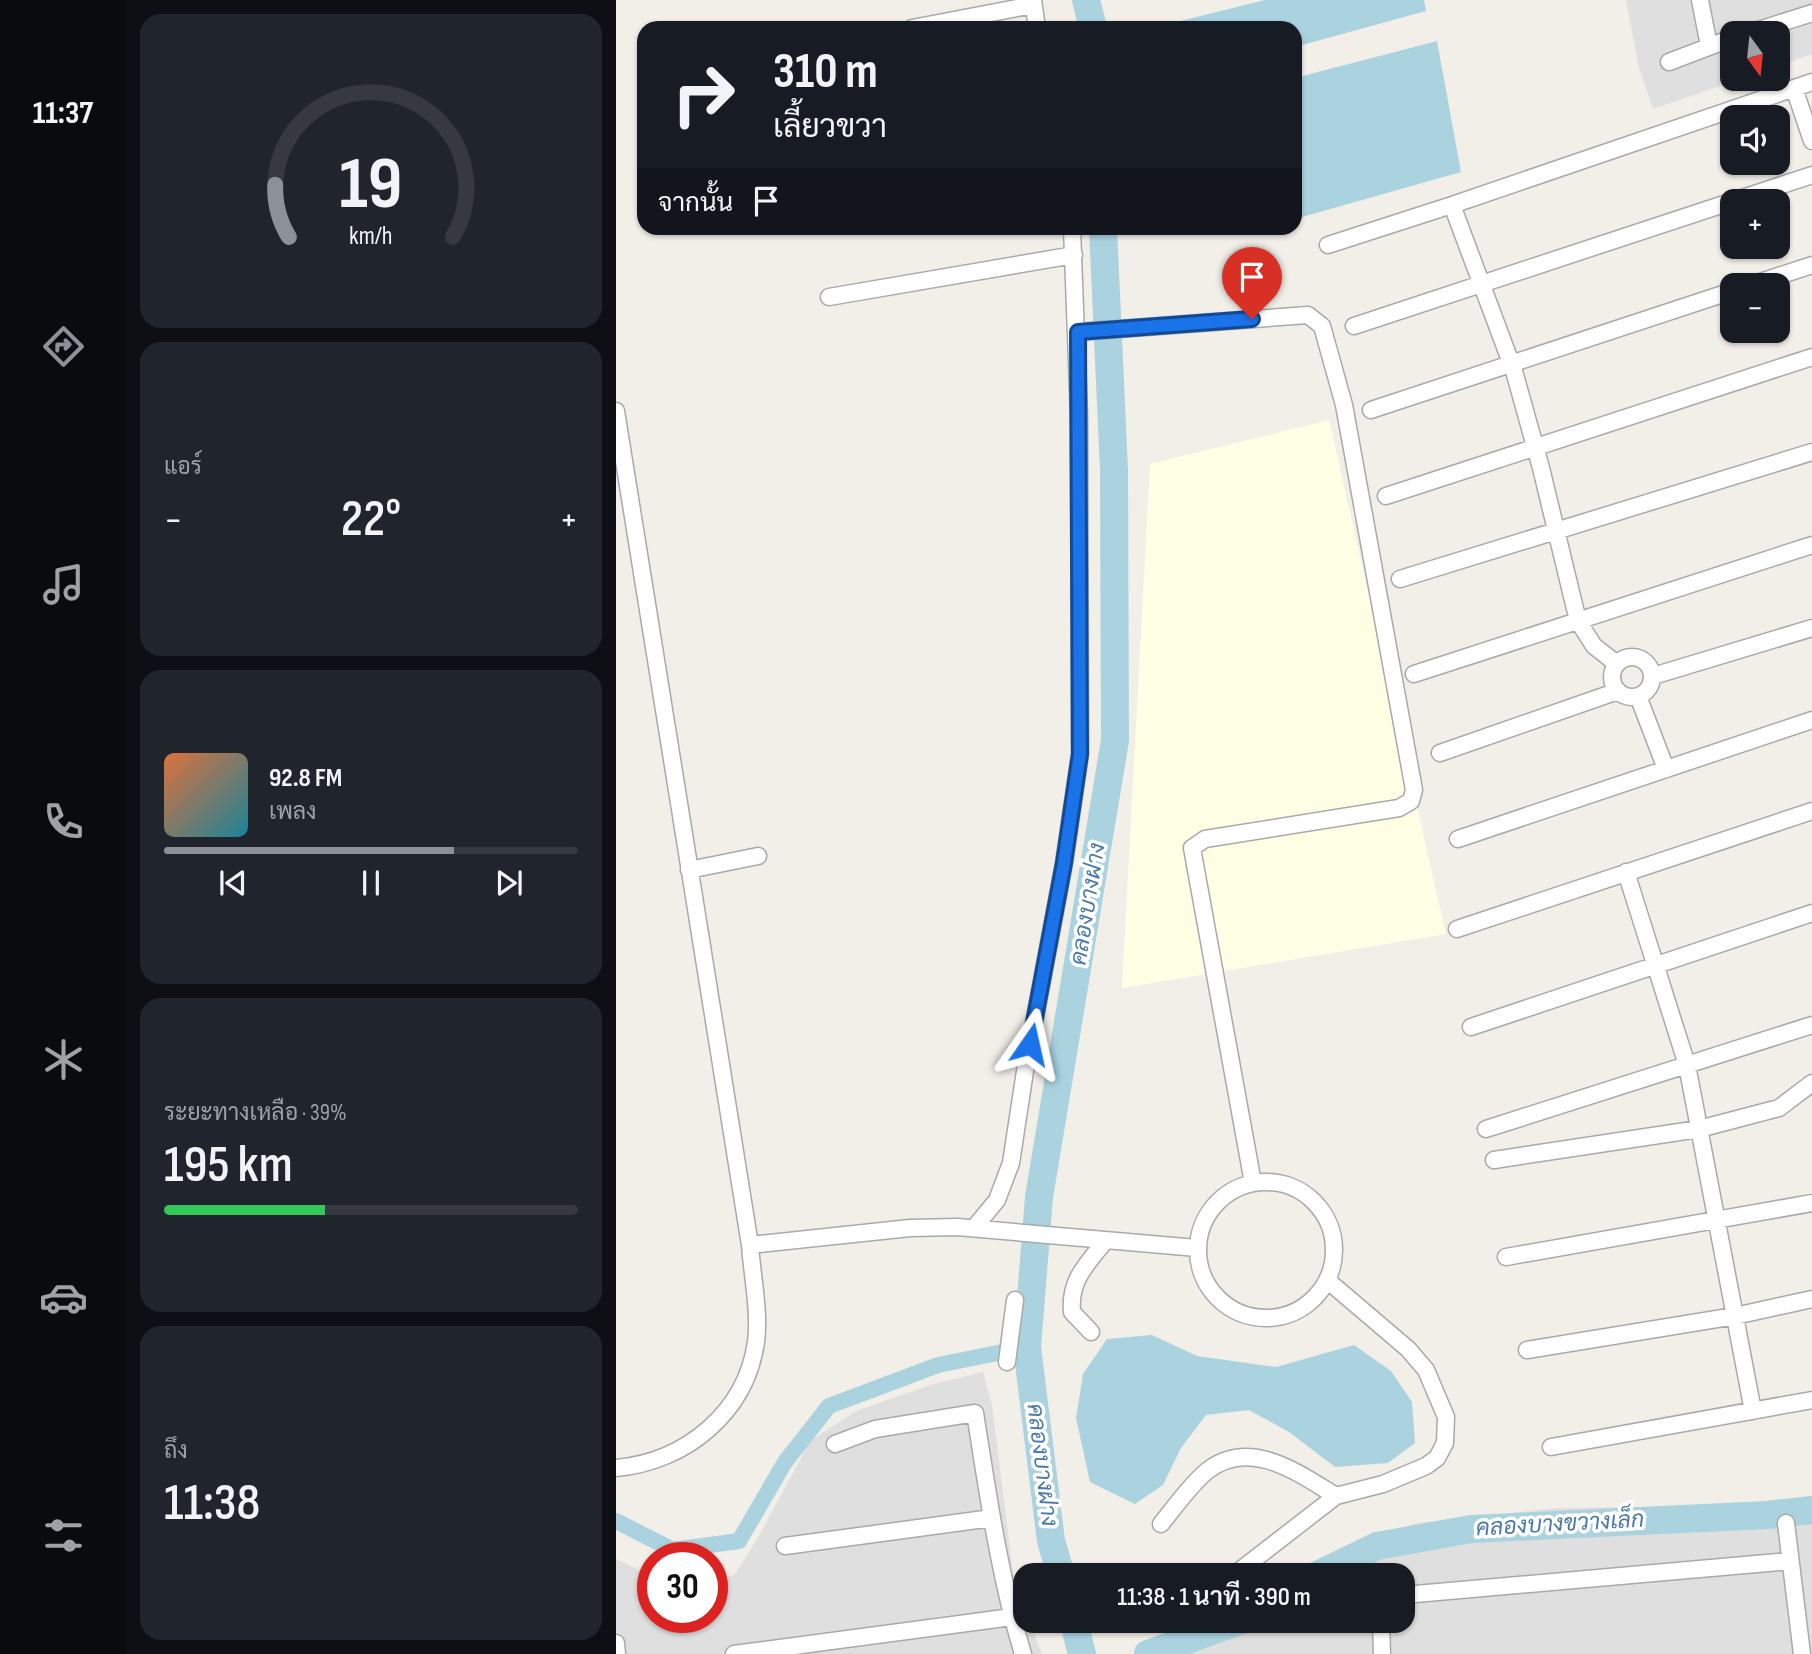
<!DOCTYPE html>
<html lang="th">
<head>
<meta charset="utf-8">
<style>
	:root { --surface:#171b24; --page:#20242c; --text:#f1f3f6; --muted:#9ea1a6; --line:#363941; --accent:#8c9099 }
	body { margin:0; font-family:"Sofia Sans Condensed",Sarabun,sans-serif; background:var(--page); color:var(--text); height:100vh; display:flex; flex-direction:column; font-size:26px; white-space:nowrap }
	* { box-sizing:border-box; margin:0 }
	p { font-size:23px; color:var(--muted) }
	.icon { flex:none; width:38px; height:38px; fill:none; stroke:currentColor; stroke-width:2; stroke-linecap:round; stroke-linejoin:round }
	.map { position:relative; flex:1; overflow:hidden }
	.details { display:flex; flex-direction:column; gap:14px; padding:14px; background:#0d0f14; width:490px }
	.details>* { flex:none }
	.banner { position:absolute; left:21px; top:21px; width:665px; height:214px; border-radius:21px; box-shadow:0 2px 5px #0004; background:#171b24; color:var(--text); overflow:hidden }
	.needle { width:46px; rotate:165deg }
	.tools { position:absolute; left:1104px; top:21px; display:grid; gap:14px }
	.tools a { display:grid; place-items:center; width:70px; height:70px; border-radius:14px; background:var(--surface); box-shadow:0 2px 5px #0004; font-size:35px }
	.speed { position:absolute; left:21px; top:1542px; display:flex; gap:14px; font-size:35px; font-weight:700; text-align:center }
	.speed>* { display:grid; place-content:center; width:91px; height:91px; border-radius:50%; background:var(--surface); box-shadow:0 2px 5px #0004; line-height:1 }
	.speed .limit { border:10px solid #d22; background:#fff; color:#111 }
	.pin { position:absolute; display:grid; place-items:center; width:60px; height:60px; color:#fff; margin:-72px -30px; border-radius:50% 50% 50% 0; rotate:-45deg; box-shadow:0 0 7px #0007 }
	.pin .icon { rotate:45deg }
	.me { position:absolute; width:77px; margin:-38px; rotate:11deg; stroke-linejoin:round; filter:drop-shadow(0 0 5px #0008) }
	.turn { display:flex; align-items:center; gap:24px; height:147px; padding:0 21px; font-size:32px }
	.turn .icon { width:91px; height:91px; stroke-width:2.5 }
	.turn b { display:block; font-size:49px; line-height:60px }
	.then { display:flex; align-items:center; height:66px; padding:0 21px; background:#0003; gap:14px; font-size:26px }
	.big { font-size:52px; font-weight:600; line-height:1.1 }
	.details .card { flex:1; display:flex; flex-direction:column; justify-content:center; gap:10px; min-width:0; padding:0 24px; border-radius:21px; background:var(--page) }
	.details .dial { align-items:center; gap:0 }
	.dial svg { height:182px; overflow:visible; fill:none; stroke:var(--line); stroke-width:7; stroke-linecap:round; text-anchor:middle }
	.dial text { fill:var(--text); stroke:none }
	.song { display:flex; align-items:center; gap:21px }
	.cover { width:84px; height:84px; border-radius:10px; background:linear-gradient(135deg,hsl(20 70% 55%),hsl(190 70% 35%)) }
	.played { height:7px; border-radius:4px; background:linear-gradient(90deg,var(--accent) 70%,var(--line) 70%) }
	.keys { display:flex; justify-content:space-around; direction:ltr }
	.heat { display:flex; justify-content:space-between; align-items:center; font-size:38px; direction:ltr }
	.charge { height:10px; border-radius:5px; background:linear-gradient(90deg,#34c759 39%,var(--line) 0) }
	.trip { position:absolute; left:397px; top:1563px; width:402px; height:70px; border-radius:21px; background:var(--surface); box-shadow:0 2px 5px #0004; font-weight:600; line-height:70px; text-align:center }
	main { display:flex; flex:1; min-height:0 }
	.tabs { display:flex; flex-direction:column; width:126px; justify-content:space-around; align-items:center; background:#090b0e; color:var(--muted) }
	.tabs .icon { width:49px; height:49px }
	.tabs .selected { color:var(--accent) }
	.tabs b { font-size:32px; color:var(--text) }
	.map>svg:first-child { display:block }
	.residential { fill:#e0dfdf }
	.education { fill:#ffffe5 }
	.water { fill:#aad3df }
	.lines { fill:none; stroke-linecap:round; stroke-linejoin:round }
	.canal { stroke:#aad3df; stroke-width:16 }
	.river { stroke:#aad3df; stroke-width:28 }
	.street-casing { stroke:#a9a9a9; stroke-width:19 }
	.street { stroke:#fff; stroke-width:16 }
	.route-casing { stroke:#114b97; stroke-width:18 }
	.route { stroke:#1a73e8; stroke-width:12 }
	.labels { text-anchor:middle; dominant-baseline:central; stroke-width:7; stroke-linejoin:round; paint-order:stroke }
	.water-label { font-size:23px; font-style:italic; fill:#4a7aab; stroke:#fff }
</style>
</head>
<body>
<main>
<nav class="tabs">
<b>11:37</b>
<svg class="icon selected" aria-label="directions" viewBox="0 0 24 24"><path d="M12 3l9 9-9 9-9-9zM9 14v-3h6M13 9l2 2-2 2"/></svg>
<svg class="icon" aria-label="music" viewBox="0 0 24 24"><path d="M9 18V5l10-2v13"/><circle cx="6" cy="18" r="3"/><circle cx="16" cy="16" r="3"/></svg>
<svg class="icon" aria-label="phone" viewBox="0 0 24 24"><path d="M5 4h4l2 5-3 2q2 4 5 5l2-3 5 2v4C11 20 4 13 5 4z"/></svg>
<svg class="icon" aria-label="climate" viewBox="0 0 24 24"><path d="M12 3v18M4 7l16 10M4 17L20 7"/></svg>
<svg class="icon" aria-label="car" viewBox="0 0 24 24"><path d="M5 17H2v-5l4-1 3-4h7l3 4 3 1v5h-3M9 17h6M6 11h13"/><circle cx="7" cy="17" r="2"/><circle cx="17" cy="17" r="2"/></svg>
<svg class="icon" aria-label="filters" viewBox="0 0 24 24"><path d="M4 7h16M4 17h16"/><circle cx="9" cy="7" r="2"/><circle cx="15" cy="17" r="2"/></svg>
</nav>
<section class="details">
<div class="card dial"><svg viewBox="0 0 100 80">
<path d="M14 69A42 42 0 1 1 86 69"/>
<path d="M14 69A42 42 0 0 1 8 46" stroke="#8c9099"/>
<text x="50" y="56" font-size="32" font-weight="700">19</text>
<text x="50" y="72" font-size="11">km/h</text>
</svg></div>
<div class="card"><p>แอร์</p>
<div class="heat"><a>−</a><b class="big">22°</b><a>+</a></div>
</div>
<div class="card">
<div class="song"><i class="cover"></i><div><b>92.8 FM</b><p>เพลง</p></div></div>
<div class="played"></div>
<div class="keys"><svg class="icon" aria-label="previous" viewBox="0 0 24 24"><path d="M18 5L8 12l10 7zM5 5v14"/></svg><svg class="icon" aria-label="pause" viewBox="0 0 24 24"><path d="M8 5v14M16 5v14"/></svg><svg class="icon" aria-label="next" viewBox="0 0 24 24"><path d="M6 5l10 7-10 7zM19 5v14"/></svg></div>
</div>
<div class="card"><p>ระยะทางเหลือ · 39%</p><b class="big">195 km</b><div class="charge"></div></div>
<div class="card"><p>ถึง</p><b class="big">11:38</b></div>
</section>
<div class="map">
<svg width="1196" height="1654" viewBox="0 0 1196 1654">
	<rect width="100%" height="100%" fill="#f2efe9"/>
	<path class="residential" d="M1010,0H1196V54L1162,66V33H1116V79H1125L1037,109L1023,68Z
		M367,1372L376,1405L398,1580L409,1611L410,1620L413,1621L426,1654H0V1559L37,1577V1617H96V1584L119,1574L143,1536L194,1441L240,1411L314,1385Z
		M1196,1496V1654H524L610,1621L788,1620V1575H694L751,1540L801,1523L940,1508L1100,1506Z"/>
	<path class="education" d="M713,420L830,934L506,988L534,464Z"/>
	<path class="water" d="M649,0H808L810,11L679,47V28H536Z
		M821,41L845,172L679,219V78Z
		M536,1335L581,1356L660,1367L738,1345L775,1371L796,1402L799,1443L772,1463L719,1467L673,1432L633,1410L590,1415L565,1448L547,1485L519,1504L474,1482L460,1418L467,1374L491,1339Z"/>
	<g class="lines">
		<path class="canal" d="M0,1521L57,1550L123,1541L169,1462L213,1406L322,1365L411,1347"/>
		<path class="river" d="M470,0L477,28
			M445,1575L435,1541L411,1347L423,1197L499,740L498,470L487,228
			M701,1575L761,1546L855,1529L1151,1515L1196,1510
			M457,1620L466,1654
			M532,1654L626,1620"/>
		<g class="street-casing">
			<path id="street" d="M417,0L421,28
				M1084,0L1093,46
				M296,28L417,5
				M1133,33L1196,13
				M1053,62L1116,38
				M1178,88L1196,141
				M712,245L836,205
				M1135,285L1196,265
				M213,297L458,255
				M738,326L1196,175
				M462,332L692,315L706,326L728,405L798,790L795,801L783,808L589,839L576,848L637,1183
				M755,410L1116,291
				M0,411L134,1245C136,1275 144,1312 140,1342C130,1412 70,1462 0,1468
				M770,496L1196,357
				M784,579L1196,452
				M996 677a20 20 0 1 1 40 0a20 20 0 1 1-40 0Z
				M1001,664L978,646L962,621L925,468L898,371L836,205L1196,82
				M798,674L1196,545
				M1037,676L1196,628
				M1022,696L1050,769
				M824,753L1002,691
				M842,839L1196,720
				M73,870L142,856
				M1010,872L1071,1065L1137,1411
				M841,929L1196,811
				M855,1027L1196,913
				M870,1129L1196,1025
				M878,1160L1083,1129L1163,1108L1196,1083
				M582 1250a68 68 0 1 1 136 0a68 68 0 1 1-136 0Z
				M358,1228L381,1200L395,1163L409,1071L448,863L464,754L463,417L456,228
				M134,1245L294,1228L341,1227L581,1248
				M890,1257L1196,1203
				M475,1332L456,1312C453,1280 471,1264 490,1240
				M911,1350L1119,1316L1196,1299
				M391,1362L399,1300
				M219,1444L259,1429L359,1413C372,1494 383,1575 407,1654
				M935,1447L1196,1400
				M1170,1523L1186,1654
				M545,1524C559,1507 574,1485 591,1471C634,1437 682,1473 720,1496
				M169,1546L376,1518
				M618,1575L720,1496L767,1484L810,1466L821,1458L829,1443L830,1417L810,1370L792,1349L711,1280
				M788,1595L1174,1561
				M765,1620L766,1654
				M0,1643L1,1654
				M118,1654L396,1617"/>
		</g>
		<use href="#street" class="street"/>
	</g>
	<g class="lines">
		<g class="route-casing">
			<path id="route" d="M414,1044L448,863L464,754L462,332L636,319"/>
		</g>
		<use href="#route" class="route"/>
	</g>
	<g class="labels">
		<g class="water-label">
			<text transform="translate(472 904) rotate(-81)">คลองบางฝาง</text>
			<text transform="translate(426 1465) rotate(83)">คลองบางฝาง</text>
			<text transform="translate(944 1524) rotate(-3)">คลองบางขวางเล็ก</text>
		</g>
	</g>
</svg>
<div class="tools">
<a><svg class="needle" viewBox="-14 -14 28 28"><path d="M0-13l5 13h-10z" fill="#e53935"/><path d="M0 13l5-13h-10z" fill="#9ea1a6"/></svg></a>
<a><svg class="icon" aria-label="sound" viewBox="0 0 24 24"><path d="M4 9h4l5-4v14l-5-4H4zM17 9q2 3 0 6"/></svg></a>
<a>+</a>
<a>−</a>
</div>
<div class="speed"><div class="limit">30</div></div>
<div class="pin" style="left:636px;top:319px;background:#d93025"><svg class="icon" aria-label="arrive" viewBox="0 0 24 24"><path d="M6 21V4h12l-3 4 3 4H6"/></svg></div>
<svg class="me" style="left:414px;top:1044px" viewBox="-20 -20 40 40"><path d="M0-17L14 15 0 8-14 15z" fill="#1a73e8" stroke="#fff" stroke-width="4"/></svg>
<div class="trip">11:38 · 1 นาที · 390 m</div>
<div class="banner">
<div class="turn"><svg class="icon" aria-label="right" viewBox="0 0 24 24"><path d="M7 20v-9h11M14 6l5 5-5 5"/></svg><div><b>310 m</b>เลี้ยวขวา</div></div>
<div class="then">จากนั้น<svg class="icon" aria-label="arrive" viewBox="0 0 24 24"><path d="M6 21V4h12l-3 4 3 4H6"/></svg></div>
</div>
</div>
</main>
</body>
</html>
